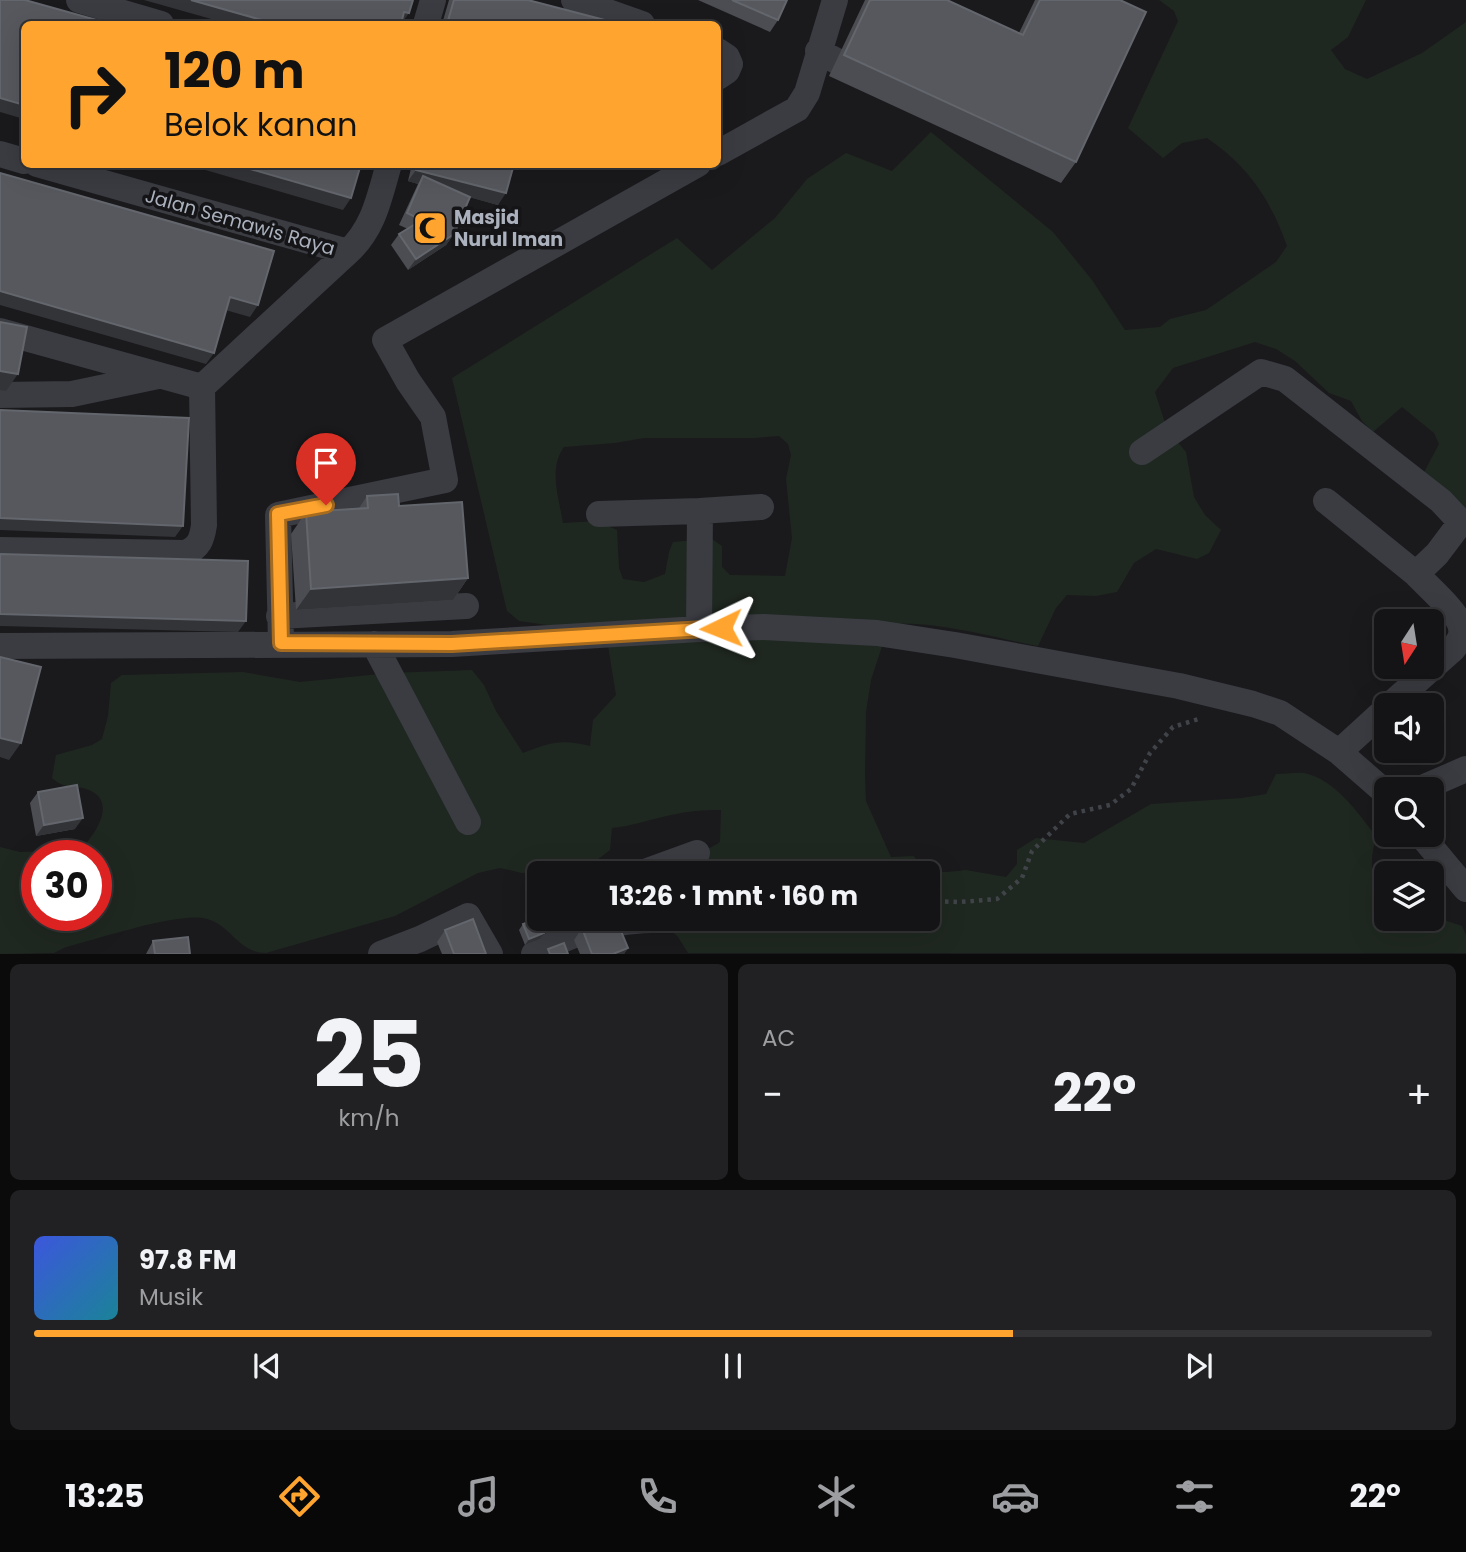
<!DOCTYPE html>
<html lang="id">
<head>
<meta charset="utf-8">
<style>
	:root { --surface:#141416; --page:#212123; --text:#f1f3f6; --muted:#9d9ea1; --line:#333335; --accent:#ffa52f }
	body { margin:0; font-family:Poppins,sans-serif; background:var(--page); color:var(--text); height:100vh; display:flex; flex-direction:column; font-size:26px; white-space:nowrap }
	* { box-sizing:border-box; margin:0 }
	p { font-size:23px; color:var(--muted) }
	.icon { flex:none; width:38px; height:38px; fill:none; stroke:currentColor; stroke-width:2; stroke-linecap:round; stroke-linejoin:round }
	.map { position:relative; height:954px; overflow:hidden }
	.panel { display:flex; flex-direction:column; gap:10px; padding:10px; background:#0b0b0c; flex:1 }
	.panel>* { flex:none }
	.top-card { position:absolute; left:21px; top:21px; width:700px; height:147px; border-radius:10px; box-shadow:0 7px 28px #0002,0 0 0 2px var(--line); background:#ffa52f; color:#111; overflow:hidden }
	.needle { width:46px; rotate:192deg }
	.controls { position:absolute; left:1374px; top:609px; display:grid; gap:14px }
	.controls a { display:grid; place-items:center; width:70px; height:70px; border-radius:10px; background:var(--surface); box-shadow:0 7px 28px #0002,0 0 0 2px var(--line); font-size:35px }
	.speed { position:absolute; left:21px; top:840px; display:flex; gap:14px; font-size:35px; font-weight:700; text-align:center }
	.speed>* { display:grid; place-content:center; width:91px; height:91px; border-radius:50%; background:var(--surface); box-shadow:0 7px 28px #0002,0 0 0 2px var(--line); line-height:1 }
	.speed .limit { border:10px solid #d22; background:#fff; color:#111 }
	.pin { position:absolute; display:grid; place-items:center; width:60px; height:60px; color:#fff; margin:-72px -30px; border-radius:50% 50% 50% 0; rotate:-45deg; box-shadow:0 0 7px #0007 }
	.pin .icon { rotate:45deg }
	.me { position:absolute; width:77px; margin:-38px; rotate:268deg; stroke-linejoin:round; filter:drop-shadow(0 0 5px #0008) }
	.turn { display:flex; align-items:center; gap:24px; height:147px; padding:0 28px; font-size:32px }
	.turn .icon { width:91px; height:91px; stroke-width:2.5 }
	.turn b { display:block; font-size:49px; line-height:60px }
	.big { font-size:52px; font-weight:700; line-height:1.1 }
	.panel .tile { flex:1; display:flex; flex-direction:column; justify-content:center; gap:10px; min-width:0; padding:0 24px; border-radius:10px; background:var(--page) }
	.panel .dial { align-items:center; gap:0 }
	.dial b { font-size:91px; line-height:1 }
	.song { display:flex; align-items:center; gap:21px }
	.cover { width:84px; height:84px; border-radius:10px; background:linear-gradient(135deg,hsl(230 70% 55%),hsl(190 70% 35%)) }
	.played { height:7px; border-radius:4px; background:linear-gradient(90deg,var(--accent) 70%,var(--line) 70%) }
	.keys { display:flex; justify-content:space-around; direction:ltr }
	.heat { display:flex; justify-content:space-between; align-items:center; font-size:38px; direction:ltr }
	.panel .tiles { flex:1; display:grid; gap:10px; grid-template-columns:1fr 1fr }
	.tile:last-child { grid-column:span 2 }
	.trip { position:absolute; left:527px; top:861px; width:413px; height:70px; border-radius:10px; background:var(--surface); box-shadow:0 7px 28px #0002,0 0 0 2px var(--line); font-weight:700; line-height:70px; text-align:center }
	.tab-bar { display:flex; height:112px; justify-content:space-around; align-items:center; background:#080809; color:var(--muted) }
	.tab-bar .icon { width:49px; height:49px }
	.tab-bar .selected { color:var(--accent) }
	.tab-bar b { font-size:32px; color:var(--text) }
	.map>svg:first-child { display:block }
	.green { fill:#1f2820; fill-rule:evenodd }
	.lines { fill:none; stroke-linecap:round; stroke-linejoin:round }
	.path { stroke:#404449; stroke-width:4.5; stroke-dasharray:3.5 5; stroke-linecap:butt }
	.minor { stroke:#3a3c42; stroke-width:26 }
	.wall { fill:#4b4d52 }
	.shaded-wall { fill:#333438 }
	.building { fill:#56585e; stroke:#63666c; stroke-width:2 }
	.route-casing { stroke:#a66b1f; stroke-width:18 }
	.route { stroke:#ffa52f; stroke-width:12 }
	.labels { text-anchor:middle; dominant-baseline:central; stroke-width:7; stroke-linejoin:round; paint-order:stroke }
	.poi-label { font-size:19px; font-weight:bold; fill:#abb2bd; stroke:#151518; text-anchor:start }
	.street-label { font-size:19px; fill:#abb2bd; stroke:#151518 }
</style>
</head>
<body>
<div class="map">
<svg width="1466" height="954" viewBox="0 0 1466 954">
	<rect width="100%" height="100%" fill="#1a1a1d"/>
	<path class="green" d="M1159,0H1366L1348,37L1331,50L1345,69L1367,79L1422,53L1466,22V513L1421,478L1439,444L1434,433L1402,407L1373,432L1362,421L1351,401L1329,393L1295,361L1276,349L1255,342L1173,368L1155,392L1167,429L1186,452L1194,497L1205,515L1221,530L1209,553L1197,559L1156,549L1134,563L1117,592L1096,596L1067,595L1056,608L1038,646C995,638 930,619 889,625L871,680L866,712L865,776L866,801L891,857L914,856L924,872H947L966,870L1006,877L1017,864V850L1036,838L1084,843L1151,804L1242,798L1266,794L1276,774C1285,774 1296,772 1304,773C1335,779 1358,813 1376,836C1371,858 1367,877 1386,893V919H1432V916L1462,926L1466,935V953H688L678,937L660,919H928V873H667L720,842L721,810C704,810 688,811 671,815C651,819 633,826 612,828L610,850L592,864L522,873L500,868L478,873L395,916L266,953C237,953 230,922 203,918C173,914 98,939 66,947L54,953L0,954V847L20,852L80,850C93,837 116,806 93,792C79,783 67,792 52,778L56,755L92,745L102,739L108,716L111,683L122,675L243,672L300,682L390,673L472,670L484,685L496,711L523,753C551,742 561,739 590,746L593,720L616,695L605,627L554,626L519,621L507,611L452,378L677,238L712,270L775,218L807,179L846,153L892,171L931,132L1053,232L1092,280L1125,330L1160,327L1170,319L1206,310L1276,262L1287,246C1271,200 1248,166 1207,138L1182,143L1163,158L1128,128L1178,21L1174,11ZM779,436L788,444L791,455L786,479L792,538L785,576L730,575L722,567V546L712,539L673,542L669,552L665,574L644,582L623,579L619,568L617,530L597,521L563,523C559,498 548,469 564,447L615,443L644,438H754ZM37,856H96V915H37Z"/>
	<g class="lines">
		<path class="path" d="M928,901L960,902L997,899L1022,878L1032,851L1070,814L1110,805L1131,789L1150,753L1173,727L1202,718
			M751,919L755,921L759,919"/>
		<path class="minor" d="M79,0L161,24
			M574,0L642,24
			M426,24L433,0
			M718,51L727,57L730,64L727,71L718,77
			M818,51L868,78
			M718,153L797,109L807,93L835,0
			M0,154L24,161
			M37,164L348,252C374,228 379,198 389,164
			M0,331L202,387
			M0,395L72,394L158,376
			M1142,452L1261,372L1285,379L1441,501L1456,517L1458,526L1437,554L1416,574C1427,586 1459,613 1461,628C1463,636 1458,642 1453,649L1390,705
			M1326,501L1416,574
			M599,514L700,511
			M0,550L185,553C199,548 202,539 204,525L202,387L348,252
			M279,616L466,606
			M699,629L700,511L761,507
			M281,643L278,515L445,480L433,417L408,381L385,340L698,164
			M374,644L468,822
			M0,646L452,644L699,629L764,627L877,633L955,645L1179,686L1253,704L1280,713L1339,752L1386,793
			M1339,752L1386,709
			M1420,789L1466,769
			M1421,835L1466,889
			M642,873L697,853
			M381,954L420,939L468,916L490,954
			M534,954C579,929 619,918 670,920"/>
	</g>
	<path class="wall" d="M449,0H528L620,24H442Z
		M698,0H787L778,20L770,32Z
		M865,0H947L1019,33L1035,0H1120L1076,162L1061,183L829,76Z
		M412,164H514L498,205L470,197L454,234L446,245L408,270L391,245L399,234L408,229L399,225L418,184L408,181Z
		M367,496L399,506L468,578L453,600L296,610L291,534L306,512L359,508Z
		M38,792L75,829L36,836L30,803Z
		M523,924L540,939L525,945L519,930Z
		M582,928L628,948L624,954H580L574,940Z
		M445,930L486,954H442L437,942Z
		M153,941L190,954H146Z"/>
	<path class="shaded-wall" d="M144,0H191L276,24H229Z
		M404,12L409,13L401,24Z
		M0,98L24,105V119L0,112Z
		M185,164H233L351,198L343,210Z
		M416,170L506,193L498,205L420,184L423,176L418,184L408,181Z
		M454,234L446,245L408,270L416,259Z
		M0,291L214,353L206,364L0,305Z
		M230,297L258,305L250,317L222,309Z
		M0,371L18,374L6,391L0,390Z
		M0,518L183,526L175,537L0,530Z
		M468,578L453,600L296,610L311,589Z
		M0,614L246,621L238,632L0,626Z
		M0,738L21,743L9,760L0,757Z
		M83,818L75,829L36,836L44,825Z
		M544,933L540,939L525,945L529,939Z
		M628,948L624,954H613Z"/>
	<path class="building" d="M0,0H25L111,24H24V105L0,98Z
		M191,0H413L409,13L404,12L401,24H276Z
		M454,0H528L620,24H447Z
		M732,0H787L778,20Z
		M870,0H947L1023,35L1040,0H1120L1146,12L1076,162L844,55Z
		M233,164H361L351,198Z
		M417,164H514L506,193L416,170Z
		M0,173L274,251L258,305L230,297L214,353L0,291Z
		M423,176L470,197L454,234L416,259L399,234L422,220L407,213Z
		M0,322L27,327L18,374L0,371Z
		M0,410L189,418L183,526L0,518Z
		M398,494L399,506L462,502L468,578L311,589L306,512L368,508L367,496Z
		M0,554L248,561L246,621L0,614Z
		M0,657L41,667L21,743L0,738Z
		M77,785L83,818L44,825L38,792Z
		M539,918L544,933L529,939L523,924Z
		M473,919L486,954H454L445,930Z
		M608,919H616L628,948L613,954H592L582,928Z
		M188,937L190,954H155L153,941Z
		M564,943L568,954H550L548,949Z"/>
	<g class="lines">
		<g class="route-casing">
			<path id="route" d="M326,505L278,514L281,643L452,644L721,628"/>
		</g>
		<use href="#route" class="route"/>
	</g>
	<defs>
		<g id="mosque-square" transform="scale(1.75)"><rect x="-9" y="-9" width="18" height="18" rx="4" fill="#ffa52f" stroke="#151518"/><path d="M3.5-4.9A6 6 0 1 0 3.5 4.9A5 5 0 1 1 3.5-4.9Z" fill="#111"/></g>
	</defs>
	<g fill-rule="evenodd">
		<use href="#mosque-square" x="430" y="228"/>
	</g>
	<g class="labels">
		<g class="poi-label">
			<text x="454" y="217">Masjid<tspan x="454" dy="22">Nurul Iman</tspan></text>
		</g>
		<g class="street-label">
			<text transform="translate(240 222) rotate(16)">Jalan Semawis Raya</text>
		</g>
	</g>
</svg>
<div class="controls">
<a><svg class="needle" viewBox="-14 -14 28 28"><path d="M0-13l5 13h-10z" fill="#e53935"/><path d="M0 13l5-13h-10z" fill="#9d9ea1"/></svg></a>
<a><svg class="icon" aria-label="sound" viewBox="0 0 24 24"><path d="M4 9h4l5-4v14l-5-4H4zM17 9q2 3 0 6"/></svg></a>
<a><svg class="icon" aria-label="search" viewBox="0 0 24 24"><circle cx="10" cy="10" r="6"/><path d="M15 15l6 6"/></svg></a>
<a><svg class="icon" aria-label="layers" viewBox="0 0 24 24"><path d="M12 4l9 5-9 5-9-5zM3 14l9 5 9-5"/></svg></a>
</div>
<div class="speed"><div class="limit">30</div></div>
<div class="pin" style="left:326px;top:505px;background:#d93025"><svg class="icon" aria-label="arrive" viewBox="0 0 24 24"><path d="M6 21V4h12l-3 4 3 4H6"/></svg></div>
<svg class="me" style="left:721px;top:628px" viewBox="-20 -20 40 40"><path d="M0-17L14 15 0 8-14 15z" fill="#ffa52f" stroke="#fff" stroke-width="4"/></svg>
<div class="trip">13:26 · 1 mnt · 160 m</div>
<div class="top-card">
<div class="turn"><svg class="icon" aria-label="right" viewBox="0 0 24 24"><path d="M7 20v-9h11M14 6l5 5-5 5"/></svg><div><b>120 m</b>Belok kanan</div></div>
</div>
</div>
<section class="panel">
<div class="tiles">
<div class="tile dial"><b>25</b><p>km/h</p></div>
<div class="tile"><p>AC</p>
<div class="heat"><a>−</a><b class="big">22°</b><a>+</a></div>
</div>
<div class="tile">
<div class="song"><i class="cover"></i><div><b>97.8 FM</b><p>Musik</p></div></div>
<div class="played"></div>
<div class="keys"><svg class="icon" aria-label="previous" viewBox="0 0 24 24"><path d="M18 5L8 12l10 7zM5 5v14"/></svg><svg class="icon" aria-label="pause" viewBox="0 0 24 24"><path d="M8 5v14M16 5v14"/></svg><svg class="icon" aria-label="next" viewBox="0 0 24 24"><path d="M6 5l10 7-10 7zM19 5v14"/></svg></div>
</div>
</div>
</section>
<nav class="tab-bar">
<b>13:25</b>
<svg class="icon selected" aria-label="directions" viewBox="0 0 24 24"><path d="M12 3l9 9-9 9-9-9zM9 14v-3h6M13 9l2 2-2 2"/></svg>
<svg class="icon" aria-label="music" viewBox="0 0 24 24"><path d="M9 18V5l10-2v13"/><circle cx="6" cy="18" r="3"/><circle cx="16" cy="16" r="3"/></svg>
<svg class="icon" aria-label="phone" viewBox="0 0 24 24"><path d="M5 4h4l2 5-3 2q2 4 5 5l2-3 5 2v4C11 20 4 13 5 4z"/></svg>
<svg class="icon" aria-label="climate" viewBox="0 0 24 24"><path d="M12 3v18M4 7l16 10M4 17L20 7"/></svg>
<svg class="icon" aria-label="car" viewBox="0 0 24 24"><path d="M5 17H2v-5l4-1 3-4h7l3 4 3 1v5h-3M9 17h6M6 11h13"/><circle cx="7" cy="17" r="2"/><circle cx="17" cy="17" r="2"/></svg>
<svg class="icon" aria-label="filters" viewBox="0 0 24 24"><path d="M4 7h16M4 17h16"/><circle cx="9" cy="7" r="2"/><circle cx="15" cy="17" r="2"/></svg>
<b>22°</b>
</nav>
</body>
</html>
